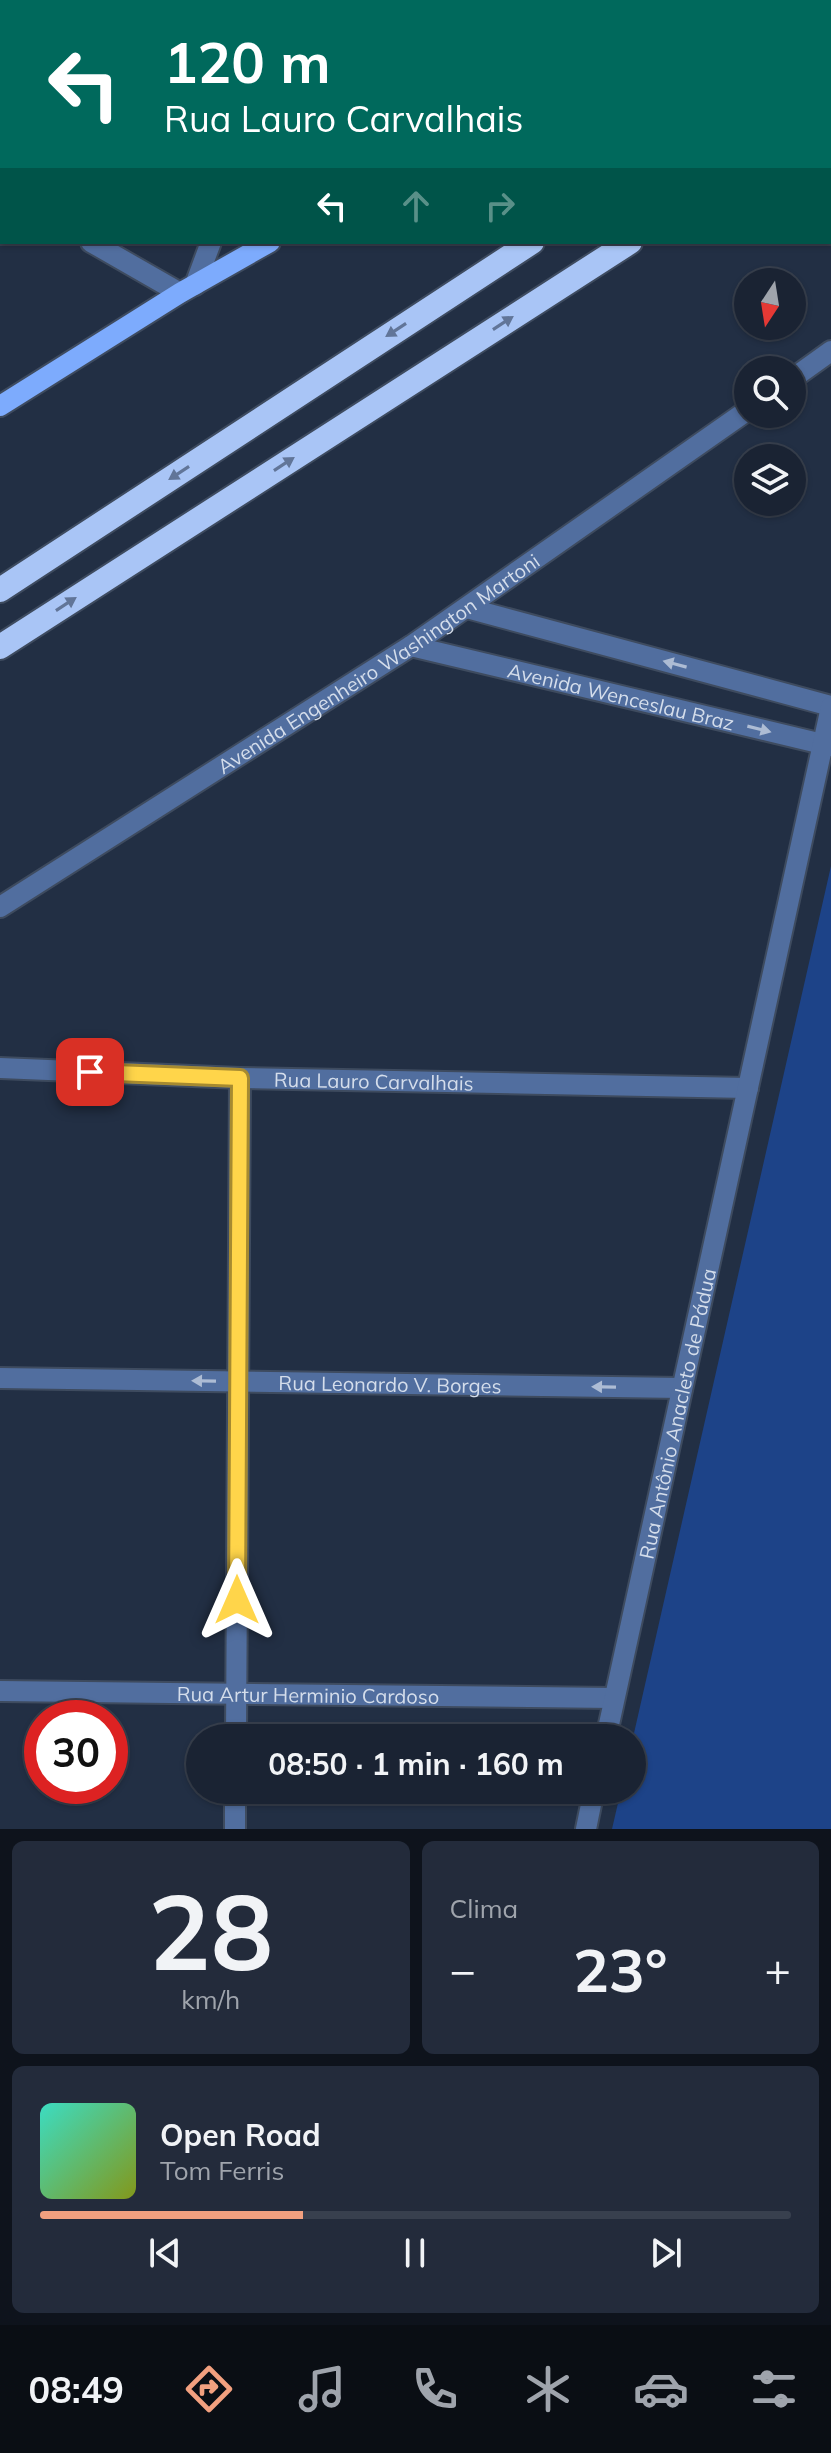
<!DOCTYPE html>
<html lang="pt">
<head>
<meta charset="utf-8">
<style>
	:root { --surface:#1a2333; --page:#232b3b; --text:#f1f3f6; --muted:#9fa4ac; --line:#38404e; --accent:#f2a07f }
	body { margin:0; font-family:Mulish,sans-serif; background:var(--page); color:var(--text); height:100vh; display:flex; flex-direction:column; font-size:30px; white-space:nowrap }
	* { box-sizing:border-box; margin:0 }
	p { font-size:26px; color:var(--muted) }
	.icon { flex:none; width:44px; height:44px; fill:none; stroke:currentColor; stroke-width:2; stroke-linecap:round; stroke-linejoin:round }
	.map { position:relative; height:1829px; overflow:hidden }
	.side { display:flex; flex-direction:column; gap:12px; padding:12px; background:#0e131c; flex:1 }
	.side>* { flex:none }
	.guide { position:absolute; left:0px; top:0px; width:832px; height:244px; box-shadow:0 2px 6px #0004,0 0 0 2px var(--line); background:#00695c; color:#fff; overflow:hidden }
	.needle { width:52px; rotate:192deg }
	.tools { position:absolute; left:734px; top:268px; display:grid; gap:16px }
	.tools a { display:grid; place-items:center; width:72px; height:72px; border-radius:50%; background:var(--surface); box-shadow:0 2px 6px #0004,0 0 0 2px var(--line); font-size:40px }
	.speed { position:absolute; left:24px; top:1700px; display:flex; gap:16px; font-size:40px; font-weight:700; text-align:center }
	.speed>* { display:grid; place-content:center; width:104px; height:104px; border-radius:50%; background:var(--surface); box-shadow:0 2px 6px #0004,0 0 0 2px var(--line); line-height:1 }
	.speed .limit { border:12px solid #d22; background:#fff; color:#111 }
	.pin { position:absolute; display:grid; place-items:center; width:68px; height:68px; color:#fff; margin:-34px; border-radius:16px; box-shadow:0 4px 12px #0006 }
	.me { position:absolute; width:88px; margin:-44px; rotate:0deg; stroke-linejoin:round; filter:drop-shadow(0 0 6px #0008) }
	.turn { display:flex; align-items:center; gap:28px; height:168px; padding:0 32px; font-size:36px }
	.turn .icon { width:104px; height:104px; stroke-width:2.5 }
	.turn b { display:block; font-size:56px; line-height:68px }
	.lanes { display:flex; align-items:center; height:76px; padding:0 32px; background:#0003; justify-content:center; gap:40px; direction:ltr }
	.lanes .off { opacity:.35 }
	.big { font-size:60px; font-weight:700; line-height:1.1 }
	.side .widget { flex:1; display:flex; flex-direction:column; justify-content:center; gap:12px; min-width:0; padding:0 28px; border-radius:12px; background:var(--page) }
	.side .dial { align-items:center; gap:0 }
	.dial b { font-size:104px; line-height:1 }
	.song { display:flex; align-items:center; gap:24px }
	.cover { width:96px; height:96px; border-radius:12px; background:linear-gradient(135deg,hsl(170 70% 55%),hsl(70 70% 35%)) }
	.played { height:8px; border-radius:4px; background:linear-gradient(90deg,var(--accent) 35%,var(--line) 35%) }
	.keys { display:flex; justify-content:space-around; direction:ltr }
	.heat { display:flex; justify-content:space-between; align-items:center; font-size:44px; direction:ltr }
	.side .tiles { flex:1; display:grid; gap:12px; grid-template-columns:1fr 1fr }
	.widget:last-child { grid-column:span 2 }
	.trip { position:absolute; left:186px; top:1724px; width:460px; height:80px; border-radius:40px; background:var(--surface); box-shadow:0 2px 6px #0004,0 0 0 2px var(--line); font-weight:700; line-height:80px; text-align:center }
	.menu { display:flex; height:128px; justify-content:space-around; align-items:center; background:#0a0e14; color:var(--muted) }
	.menu .icon { width:56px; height:56px }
	.menu .active { color:var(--accent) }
	.menu b { font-size:36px; color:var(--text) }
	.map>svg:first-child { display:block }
	.garden { fill:#1d4388 }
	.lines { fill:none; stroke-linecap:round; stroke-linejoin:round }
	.minor-casing { stroke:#3e4b5f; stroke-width:24 }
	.major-casing { stroke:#3e4b5f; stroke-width:24 }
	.highway-casing { stroke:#3e4b5f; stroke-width:28 }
	.minor { stroke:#516e9f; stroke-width:20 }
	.major { stroke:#7dabfd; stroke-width:20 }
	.highway { stroke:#a9c5f6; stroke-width:24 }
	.oneway { fill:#617598 }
	.oneway2 { fill:#adbcd4 }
	.route-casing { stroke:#a68a30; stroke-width:20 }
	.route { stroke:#ffd54a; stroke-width:14 }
	.labels { text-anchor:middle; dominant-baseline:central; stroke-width:8; stroke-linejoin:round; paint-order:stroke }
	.street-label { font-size:20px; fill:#d4ddeb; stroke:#19253a }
</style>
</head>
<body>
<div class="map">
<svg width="831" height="1829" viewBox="0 0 831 1829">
	<rect width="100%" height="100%" fill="#222f44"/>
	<path class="garden" d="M831,866V1829H612L621,1790H632V1742Z"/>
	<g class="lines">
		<g class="minor-casing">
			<g id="minor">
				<path d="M29,2L30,0"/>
				<path d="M239,2L240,0"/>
				<path d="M0,116L2,108"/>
				<path d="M0,190L2,191"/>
				<path d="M91,242L180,293"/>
				<path d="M195,285L211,242"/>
				<path d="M792,379L831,351"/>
				<path d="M467,608L831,706"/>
				<path id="s1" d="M411,646L831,746"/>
				<path id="s2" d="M0,907L411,646L748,410"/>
				<path id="s3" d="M0,1068L240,1078L748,1088"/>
				<path id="s4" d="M0,1378L682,1388"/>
				<path id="s5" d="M0,1691L614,1698"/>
				<path d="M236,1738L240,1078"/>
				<path id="s6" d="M606,1738L831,707"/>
				<path d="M235,1829V1790"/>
				<path d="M586,1829L594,1790"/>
			</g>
		</g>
		<g class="major-casing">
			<path id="major" d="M54,0L58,2
				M660,2L663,0
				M0,406L180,293L270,242"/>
		</g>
		<g class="highway-casing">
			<path id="highway" d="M830,53L831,52
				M830,115H831
				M0,590L532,242
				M0,647L630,242"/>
		</g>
		<use href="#minor" class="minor"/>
		<use href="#major" class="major"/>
		<use href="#highway" class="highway"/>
	</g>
	<defs><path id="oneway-solid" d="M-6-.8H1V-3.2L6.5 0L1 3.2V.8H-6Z" transform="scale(2)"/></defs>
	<g class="oneway">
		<use href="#oneway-solid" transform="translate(503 323) rotate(-33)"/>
		<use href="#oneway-solid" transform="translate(396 330) rotate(147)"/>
		<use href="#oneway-solid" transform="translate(284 464) rotate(-33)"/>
		<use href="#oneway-solid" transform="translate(179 473) rotate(147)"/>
		<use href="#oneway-solid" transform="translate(66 604) rotate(-33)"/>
	</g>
	<g class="oneway2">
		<use href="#oneway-solid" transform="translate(675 664) rotate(-165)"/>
		<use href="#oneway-solid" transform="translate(759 729) rotate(14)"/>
		<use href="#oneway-solid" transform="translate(204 1381) rotate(-179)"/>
		<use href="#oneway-solid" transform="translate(604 1387) rotate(-179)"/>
	</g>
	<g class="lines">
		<g class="route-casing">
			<path id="route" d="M90,1072L240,1078L237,1600"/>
		</g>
		<use href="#route" class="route"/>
	</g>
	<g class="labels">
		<g class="street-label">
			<text stroke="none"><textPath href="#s2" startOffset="450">Avenida Engenheiro Washington Martoni</textPath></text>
			<text stroke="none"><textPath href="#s1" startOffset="216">Avenida Wenceslau Braz</textPath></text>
			<text stroke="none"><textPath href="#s3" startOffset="374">Rua Lauro Carvalhais</textPath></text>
			<text stroke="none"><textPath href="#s4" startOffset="390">Rua Leonardo V. Borges</textPath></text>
			<text stroke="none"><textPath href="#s6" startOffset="332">Rua Antônio Anacleto de Pádua</textPath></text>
			<text stroke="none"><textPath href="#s5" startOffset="308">Rua Artur Herminio Cardoso</textPath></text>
		</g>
	</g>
</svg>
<div class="tools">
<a><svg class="needle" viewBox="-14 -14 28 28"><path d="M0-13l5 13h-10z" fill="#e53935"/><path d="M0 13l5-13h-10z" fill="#9fa4ac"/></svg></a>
<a><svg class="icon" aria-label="search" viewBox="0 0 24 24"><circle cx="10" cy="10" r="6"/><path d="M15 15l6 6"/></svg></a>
<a><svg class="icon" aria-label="layers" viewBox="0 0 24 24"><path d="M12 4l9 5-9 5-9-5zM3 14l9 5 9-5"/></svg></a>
</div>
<div class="speed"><div class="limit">30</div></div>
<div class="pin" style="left:90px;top:1072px;background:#d93025"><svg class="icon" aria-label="arrive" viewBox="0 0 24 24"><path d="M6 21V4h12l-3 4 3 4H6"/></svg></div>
<svg class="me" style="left:237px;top:1600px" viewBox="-20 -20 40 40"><path d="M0-17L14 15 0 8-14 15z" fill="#ffd54a" stroke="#fff" stroke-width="4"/></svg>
<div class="trip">08:50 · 1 min · 160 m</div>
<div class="guide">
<div class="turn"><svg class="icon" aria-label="left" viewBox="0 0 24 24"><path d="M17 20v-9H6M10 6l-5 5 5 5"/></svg><div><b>120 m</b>Rua Lauro Carvalhais</div></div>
<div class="lanes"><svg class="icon" aria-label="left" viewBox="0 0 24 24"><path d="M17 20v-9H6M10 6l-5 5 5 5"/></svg><svg class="icon off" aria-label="ahead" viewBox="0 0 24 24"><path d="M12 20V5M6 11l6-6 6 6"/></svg><svg class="icon off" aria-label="right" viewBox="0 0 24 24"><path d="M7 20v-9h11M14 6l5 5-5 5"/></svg></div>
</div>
</div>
<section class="side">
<div class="tiles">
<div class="widget dial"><b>28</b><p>km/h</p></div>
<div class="widget"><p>Clima</p>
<div class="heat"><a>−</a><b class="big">23°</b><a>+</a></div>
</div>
<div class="widget">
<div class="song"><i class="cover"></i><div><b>Open Road</b><p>Tom Ferris</p></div></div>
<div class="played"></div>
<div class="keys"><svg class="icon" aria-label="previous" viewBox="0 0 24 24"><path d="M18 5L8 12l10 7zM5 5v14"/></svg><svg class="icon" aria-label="pause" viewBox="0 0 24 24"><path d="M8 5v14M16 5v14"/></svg><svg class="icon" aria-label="next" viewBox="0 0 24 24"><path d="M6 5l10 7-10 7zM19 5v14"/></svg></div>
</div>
</div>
</section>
<nav class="menu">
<b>08:49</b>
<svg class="icon active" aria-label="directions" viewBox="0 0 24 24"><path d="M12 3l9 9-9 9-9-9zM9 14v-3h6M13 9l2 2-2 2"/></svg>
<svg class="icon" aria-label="music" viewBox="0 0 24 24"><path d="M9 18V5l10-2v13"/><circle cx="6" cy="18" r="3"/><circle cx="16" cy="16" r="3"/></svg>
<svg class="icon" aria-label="phone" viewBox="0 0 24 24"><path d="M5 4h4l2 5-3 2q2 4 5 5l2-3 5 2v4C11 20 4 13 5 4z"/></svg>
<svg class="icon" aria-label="climate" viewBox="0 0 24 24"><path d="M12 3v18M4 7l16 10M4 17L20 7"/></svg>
<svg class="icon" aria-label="car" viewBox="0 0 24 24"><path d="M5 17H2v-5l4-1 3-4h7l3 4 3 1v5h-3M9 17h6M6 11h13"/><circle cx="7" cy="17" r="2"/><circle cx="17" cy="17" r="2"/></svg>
<svg class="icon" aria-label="filters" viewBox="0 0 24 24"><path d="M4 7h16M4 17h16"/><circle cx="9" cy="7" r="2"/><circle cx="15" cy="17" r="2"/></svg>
</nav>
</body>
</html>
